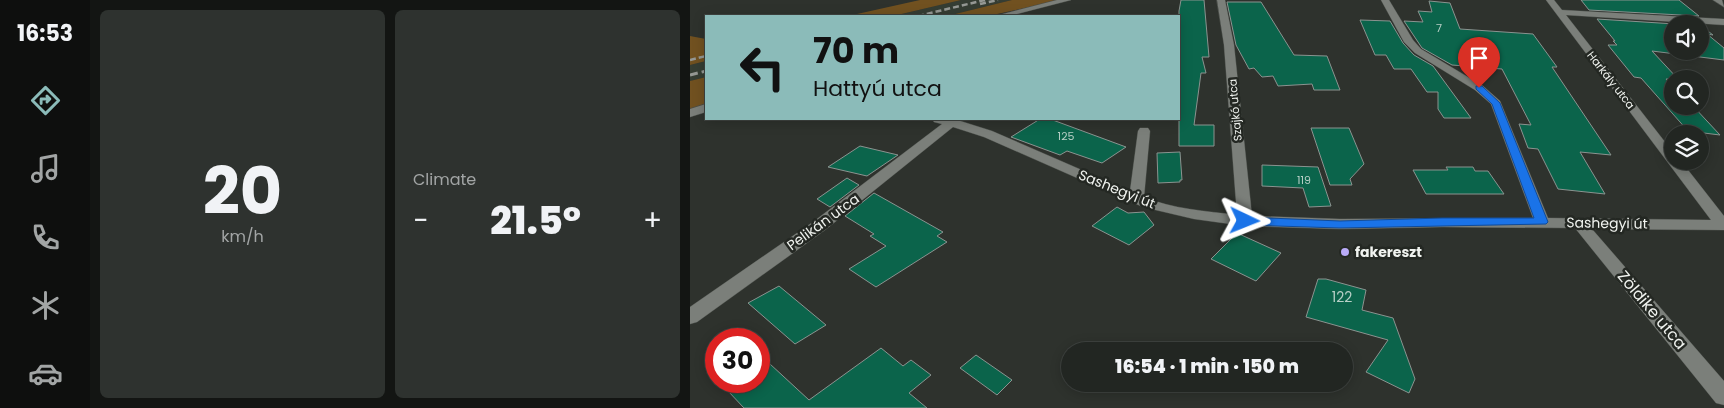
<!DOCTYPE html>
<html lang="en">
<head>
<meta charset="utf-8">
<style>
	:root { --surface:#222622; --page:#2e322f; --text:#f1f3f6; --muted:#a2a5a5; --line:#3f4340; --accent:#8bbbb9 }
	body { margin:0; font-family:Poppins,sans-serif; background:var(--page); color:var(--text); height:100vh; display:flex; flex-direction:column; font-size:19px; white-space:nowrap }
	* { box-sizing:border-box; margin:0 }
	p { font-size:16px; color:var(--muted) }
	.icon { flex:none; width:28px; height:28px; fill:none; stroke:currentColor; stroke-width:2; stroke-linecap:round; stroke-linejoin:round }
	.map { position:relative; flex:1; overflow:hidden }
	.panel { display:flex; flex-direction:column; gap:10px; padding:10px; background:#131513; width:600px }
	.panel>* { flex:none }
	.top-card { position:absolute; left:15px; top:15px; width:475px; height:105px; border-radius:0px; box-shadow:0 2px 12px #0003,0 0 0 1px var(--line); background:#8bbbb9; color:#111; overflow:hidden }
	.fabs { position:absolute; left:974px; top:15px; display:grid; gap:10px }
	.fabs a { display:grid; place-items:center; width:45px; height:45px; border-radius:50%; background:var(--surface); box-shadow:0 2px 12px #0003,0 0 0 1px var(--line); font-size:25px }
	.speed { position:absolute; left:15px; top:328px; display:flex; gap:10px; font-size:25px; font-weight:700; text-align:center }
	.speed>* { display:grid; place-content:center; width:65px; height:65px; border-radius:50%; background:var(--surface); box-shadow:0 2px 12px #0003,0 0 0 1px var(--line); line-height:1 }
	.speed .limit { border:8px solid #d22; background:#fff; color:#111 }
	.pin { position:absolute; display:grid; place-items:center; width:42px; height:42px; color:#fff; margin:-51px -21px; border-radius:50% 50% 50% 0; rotate:-45deg; box-shadow:0 0 5px #0007 }
	.pin .icon { rotate:45deg }
	.me { position:absolute; width:55px; margin:-28px; rotate:92deg; stroke-linejoin:round; filter:drop-shadow(0 0 4px #0008) }
	.turn { display:flex; align-items:center; gap:18px; height:105px; padding:0 25px; font-size:22px }
	.turn .icon { width:65px; height:65px; stroke-width:2.5 }
	.turn b { display:block; font-size:35px; line-height:42px }
	.big { font-size:38px; font-weight:800; line-height:1.1 }
	.panel .tile { flex:1; display:flex; flex-direction:column; justify-content:center; gap:8px; min-width:0; padding:0 18px; border-radius:8px; background:var(--page) }
	.panel .dial { align-items:center; gap:0 }
	.dial b { font-size:65px; line-height:1 }
	.heat { display:flex; justify-content:space-between; align-items:center; font-size:28px; direction:ltr }
	.panel .tiles { flex:1; display:grid; gap:10px; grid-template-columns:repeat(2,1fr) }
	.trip { position:absolute; left:371px; top:342px; width:292px; height:50px; border-radius:25px; background:var(--surface); box-shadow:0 2px 12px #0003,0 0 0 1px var(--line); font-weight:800; line-height:50px; text-align:center }
	main { display:flex; flex:1; min-height:0 }
	.dock { display:flex; flex-direction:column; width:90px; justify-content:space-around; align-items:center; background:#0e0f0e; color:var(--muted) }
	.dock .icon { width:35px; height:35px }
	.dock .on { color:var(--accent) }
	.dock b { font-size:22px; color:var(--text) }
	.map>svg:first-child { display:block }
	.built { fill:#353d33 }
	.green { fill:#715120 }
	.building { fill:#0b644b; stroke:#8b9390 }
	.lines { fill:none; stroke-linecap:round; stroke-linejoin:round }
	.minor-casing { stroke:#4a4e49; stroke-width:1 }
	.minor { fill:#7b7f7a; fill-rule:evenodd }
	.rail-far1 { stroke:#959894; stroke-width:2.5; stroke-dasharray:6 3; stroke-linecap:butt }
	.rail { stroke:#959894; stroke-width:3; stroke-dasharray:8 4; stroke-linecap:butt }
	.route { fill:#1a73e8; stroke:#114b97 }
	.poi-dot { fill:#b9abf7; stroke:#242823; stroke-width:2 }
	.labels { text-anchor:middle; dominant-baseline:central; stroke-width:5; stroke-linejoin:round; paint-order:stroke }
	.number-label { font-size:11px; fill:#b7cfc6 }
	.far-street-label { font-size:11px; fill:#f0f3ef; stroke:#242823 }
	.street-label { font-size:14px; fill:#f0f3ef; stroke:#242823 }
	.poi-label { font-size:14px; font-weight:bold; fill:#f0f3ef; stroke:#242823; text-anchor:start }
	.near-number-label { font-size:14px; fill:#b7cfc6 }
	.near-street-label { font-size:16px; fill:#f0f3ef; stroke:#242823 }
</style>
</head>
<body>
<main>
<nav class="dock">
<b>16:53</b>
<svg class="icon on" aria-label="directions" viewBox="0 0 24 24"><path d="M12 3l9 9-9 9-9-9zM9 14v-3h6M13 9l2 2-2 2"/></svg>
<svg class="icon" aria-label="music" viewBox="0 0 24 24"><path d="M9 18V5l10-2v13"/><circle cx="6" cy="18" r="3"/><circle cx="16" cy="16" r="3"/></svg>
<svg class="icon" aria-label="phone" viewBox="0 0 24 24"><path d="M5 4h4l2 5-3 2q2 4 5 5l2-3 5 2v4C11 20 4 13 5 4z"/></svg>
<svg class="icon" aria-label="climate" viewBox="0 0 24 24"><path d="M12 3v18M4 7l16 10M4 17L20 7"/></svg>
<svg class="icon" aria-label="car" viewBox="0 0 24 24"><path d="M5 17H2v-5l4-1 3-4h7l3 4 3 1v5h-3M9 17h6M6 11h13"/><circle cx="7" cy="17" r="2"/><circle cx="17" cy="17" r="2"/></svg>
</nav>
<section class="panel">
<div class="tiles">
<div class="tile dial"><b>20</b><p>km/h</p></div>
<div class="tile"><p>Climate</p>
<div class="heat"><a>−</a><b class="big">21.5°</b><a>+</a></div>
</div>
</div>
</section>
<div class="map">
<svg width="1034" height="408" viewBox="0 0 1034 408">
	<rect width="100%" height="100%" fill="#2e322d"/>
	<path class="built" d="M271,0H322L257,16H203Z
		M16,61V77L0,81V65Z"/>
	<path class="green" d="M230,0H271L203,16H158Z
		M322,0H373L298,16H257Z
		M0,36L16,39V61L0,65Z
		M16,77V106L0,112V81Z"/>
	<path class="building" d="M491,0H514L519,57H512L516,73H511L504,125H524V146H489V11Z
		M891,0H989L1009,16L899,10Z
		M739,1L760,3L770,29L843,34L867,67H862L921,155L890,152L915,194L868,189L848,149L838,148L829,124L841,125L812,69L762,65L732,48L714,21L733,22L728,11L742,12Z
		M537,2H571L604,55L637,56L650,90H624L622,84L588,86L583,76L572,77L564,68L559,69L546,45Z
		M907,19L985,24H982V51H1010V25L1023,35L1017,34L1034,48V60L962,51L988,79H976L982,86V106H1003L1030,135L998,131L951,78L944,77L918,45H927L923,41H925Z
		M670,20L700,21L713,43L724,55L743,66L781,118H754L748,109V92H737L721,69H704L696,55H685Z
		M350,119H360L436,147L412,163L377,151L370,155L321,137Z
		M621,128H659L674,164L660,179L662,185H640Z
		M170,146L208,155L177,176L138,167Z
		M490,152L492,180H490V182L468,183L467,153Z
		M572,165L628,167L641,206L619,207L613,188L572,186Z
		M756,167H783L785,171H798L814,194H736L723,170H758Z
		M157,178L169,185L140,207L127,199Z
		M184,193L253,232L247,236L257,242L186,287L159,269L196,246L180,236L184,234L155,216Z
		M427,207L438,213L454,212L464,225L439,245L402,226Z
		M547,233L591,253L566,281L521,259Z
		M628,279H636L676,290L672,310L703,318L725,379L719,393L676,372L698,340L616,317Z
		M89,286L136,325L105,344L58,303Z
		M191,348L213,366L221,360L241,375L219,393L237,408H54L38,391L54,381H69V371L80,364L119,400Z
		M286,355L322,380L307,395L270,368Z"/>
	<g class="lines">
		<g class="minor-casing">
			<path id="minor" d="M367,0H381L319,16H305Z
				M527,0H535L544,45L562,216L650,219L843,218L801,104L785,90L725,53L714,42L691,0H699L723,40L731,49L793,86L810,101L858,218L1021,220L856,0H864L872,10L1034,19V25L876,15L982,151V161H991L1034,216V230L902,229L1034,381V405L1026,403L885,228L752,227L650,229L555,226L504,219L453,207L294,137L263,127L135,230L7,322L0,324V307L123,222L252,124L244,122L242,119H264L302,131L440,191L448,131L450,128H458L460,131L454,197C482,209 516,211 547,215L534,45Z
				M1023,0H1032L1034,7Z
				M16,104V112L0,117V109Z"/>
		</g>
		<use href="#minor" class="minor"/>
		<path class="rail-far1" d="M290,4L308,0
			M228,16L295,0
			M0,60L16,56"/>
		<path class="rail" d="M0,75L16,71"/>
	</g>
	<path class="route" d="M786,86H792L810,103L858,222L856,224L650,228L555,225L549,221L555,217L650,221L752,218H844L802,104L786,89Z"/>
	<circle class="poi-dot" cx="655" cy="252" r="5"/>
	<g class="labels">
		<g class="number-label">
			<text x="749" y="28">7</text>
			<text x="376" y="136">125</text>
			<text x="614" y="180">119</text>
		</g>
		<g class="far-street-label">
			<text transform="translate(921 80) rotate(52)">Harkály utca</text>
			<text transform="translate(545 110) rotate(-95)">Szajkó utca</text>
		</g>
		<g class="street-label">
			<text transform="translate(427 189) rotate(22)">Sashegyi út</text>
			<text transform="translate(133 222) rotate(-36)">Pelikán utca</text>
			<text transform="translate(917 223) rotate(1)">Sashegyi út</text>
		</g>
		<g class="poi-label">
			<text x="665" y="252">fakereszt</text>
		</g>
		<g class="near-number-label">
			<text x="652" y="297">122</text>
		</g>
		<g class="near-street-label">
			<text transform="translate(962 310) rotate(50)">Zöldike utca</text>
		</g>
	</g>
</svg>
<div class="fabs">
<a><svg class="icon" aria-label="sound" viewBox="0 0 24 24"><path d="M4 9h4l5-4v14l-5-4H4zM17 9q2 3 0 6"/></svg></a>
<a><svg class="icon" aria-label="search" viewBox="0 0 24 24"><circle cx="10" cy="10" r="6"/><path d="M15 15l6 6"/></svg></a>
<a><svg class="icon" aria-label="layers" viewBox="0 0 24 24"><path d="M12 4l9 5-9 5-9-5zM3 14l9 5 9-5"/></svg></a>
</div>
<div class="speed"><div class="limit">30</div></div>
<div class="pin" style="left:789px;top:88px;background:#d93025"><svg class="icon" aria-label="arrive" viewBox="0 0 24 24"><path d="M6 21V4h12l-3 4 3 4H6"/></svg></div>
<svg class="me" style="left:555px;top:221px" viewBox="-20 -20 40 40"><path d="M0-17L14 15 0 8-14 15z" fill="#1a73e8" stroke="#fff" stroke-width="4"/></svg>
<div class="trip">16:54 · 1 min · 150 m</div>
<div class="top-card">
<div class="turn"><svg class="icon" aria-label="left" viewBox="0 0 24 24"><path d="M17 20v-9H6M10 6l-5 5 5 5"/></svg><div><b>70 m</b>Hattyú utca</div></div>
</div>
</div>
</main>
</body>
</html>
